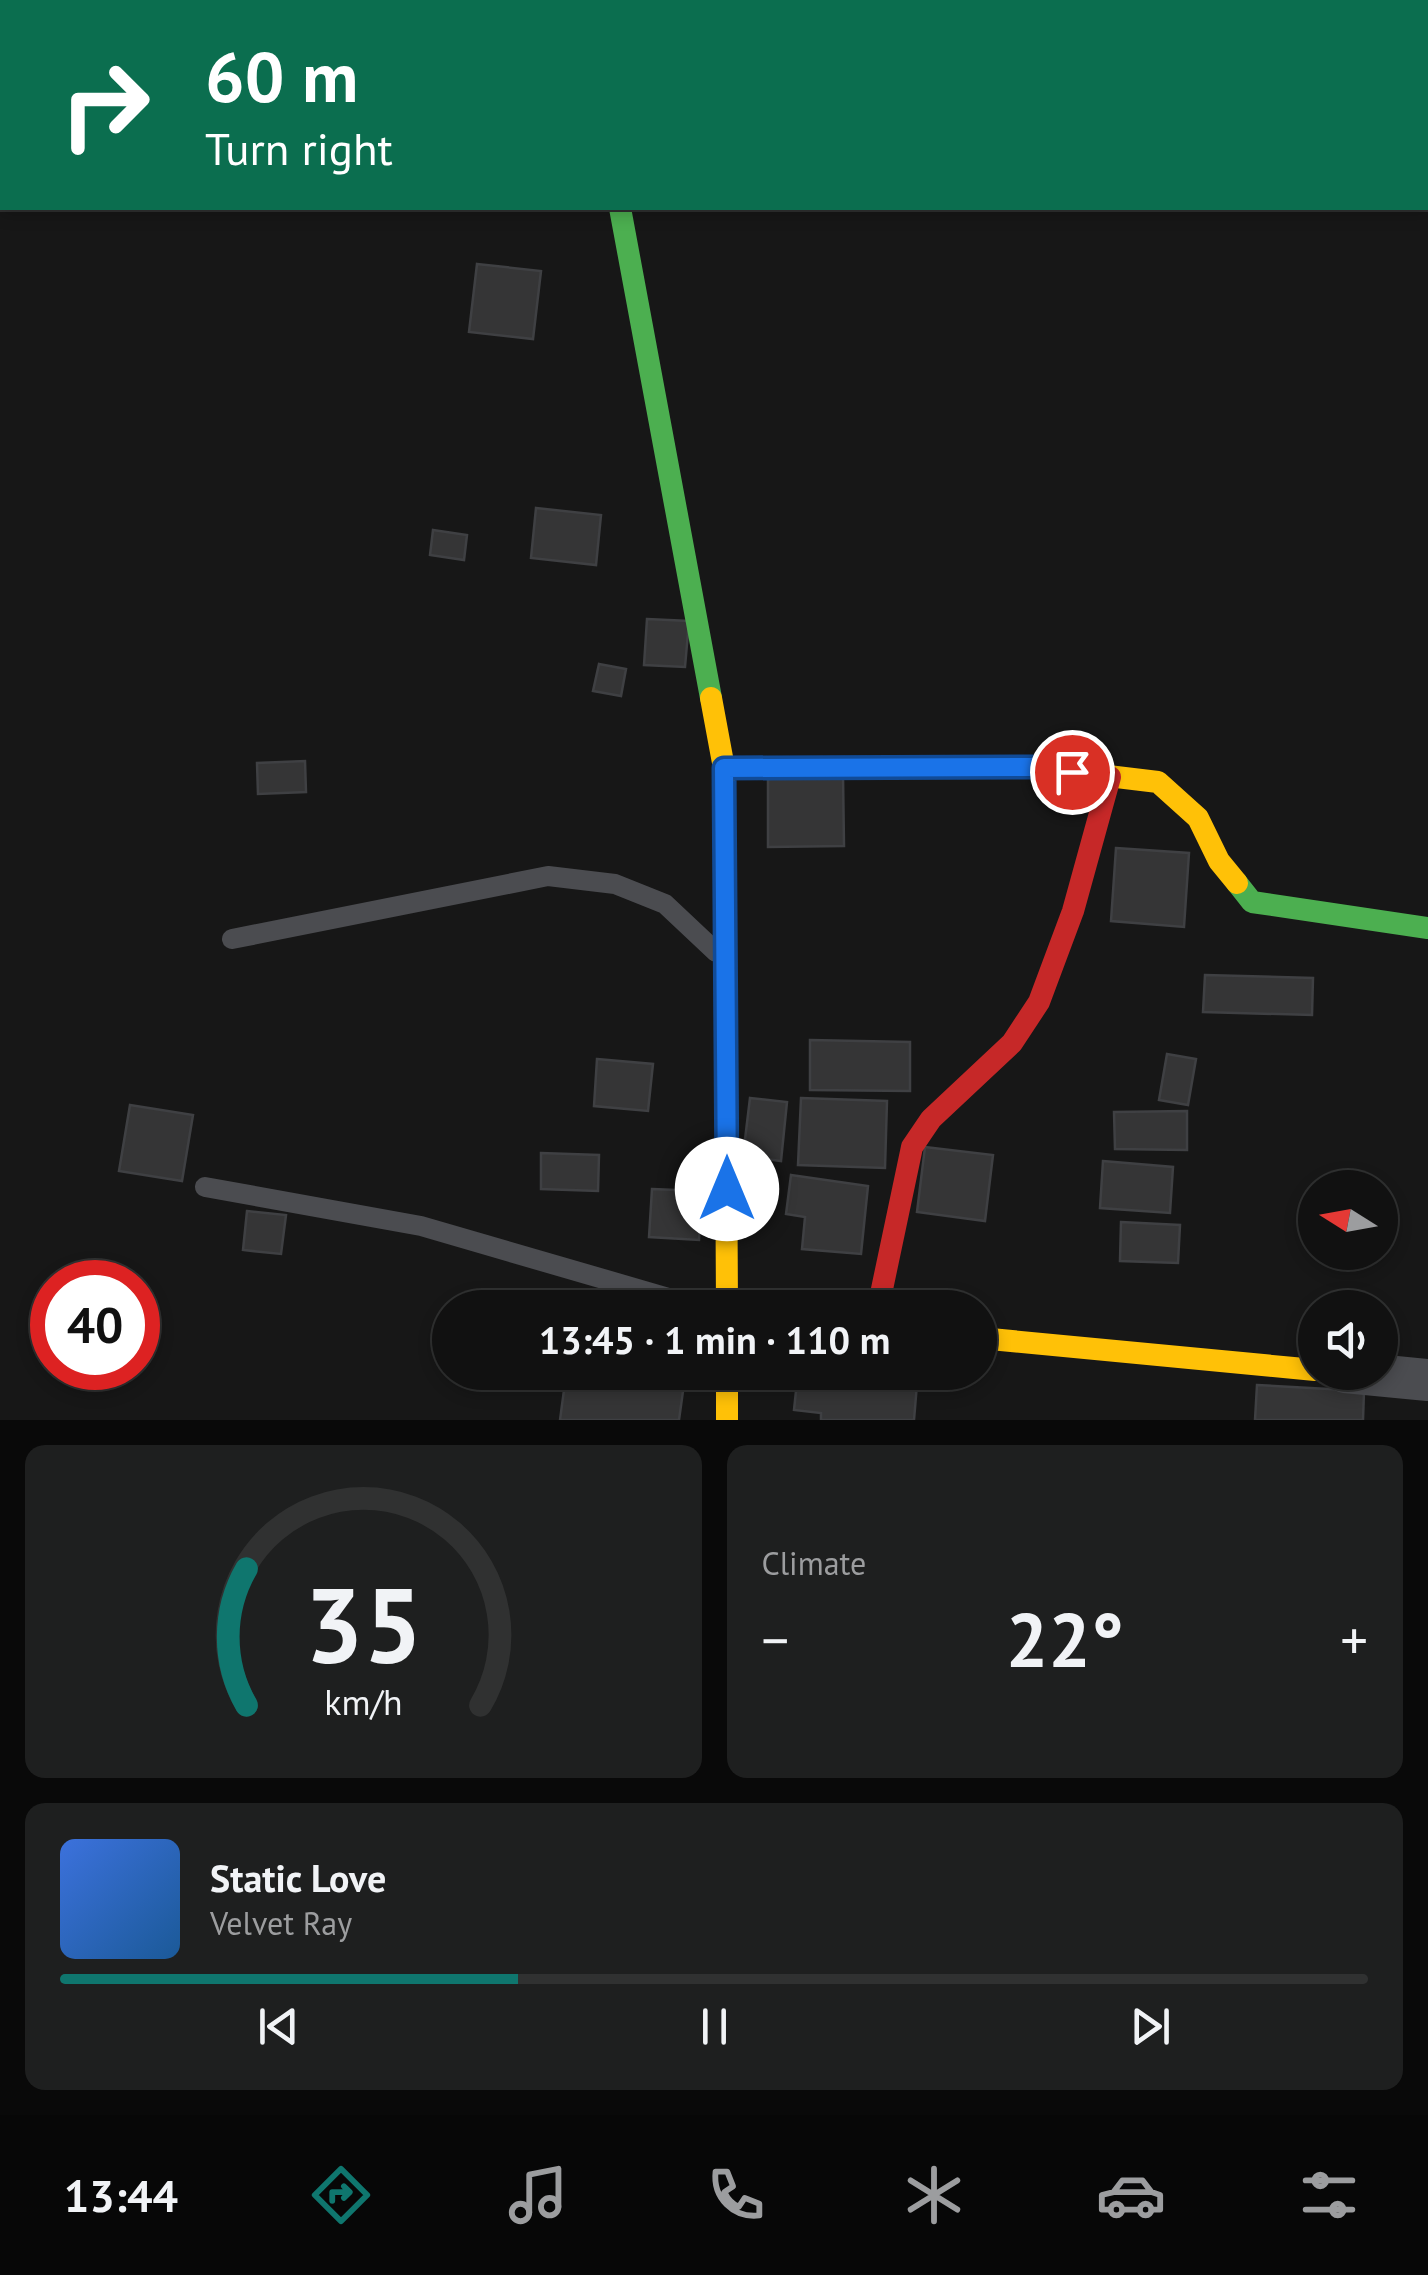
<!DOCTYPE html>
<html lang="en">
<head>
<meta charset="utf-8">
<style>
	:root { --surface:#111; --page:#1e1f1f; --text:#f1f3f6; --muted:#9c9d9f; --line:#303131; --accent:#0f766e }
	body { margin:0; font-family:"PT Sans",sans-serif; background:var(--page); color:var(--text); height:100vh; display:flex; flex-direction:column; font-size:38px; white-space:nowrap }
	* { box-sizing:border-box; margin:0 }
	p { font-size:32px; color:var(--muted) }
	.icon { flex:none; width:55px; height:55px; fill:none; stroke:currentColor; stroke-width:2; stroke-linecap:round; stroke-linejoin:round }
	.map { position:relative; height:1420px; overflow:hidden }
	.side { display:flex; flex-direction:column; gap:25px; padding:25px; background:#090909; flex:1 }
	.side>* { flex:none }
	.guide { position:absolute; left:0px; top:0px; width:1430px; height:210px; box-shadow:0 5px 15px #0003,0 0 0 2px var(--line); background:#0b6e4f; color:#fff; overflow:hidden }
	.needle { width:65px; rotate:281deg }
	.buttons { position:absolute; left:1298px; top:1170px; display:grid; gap:20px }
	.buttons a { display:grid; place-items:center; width:100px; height:100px; border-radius:50%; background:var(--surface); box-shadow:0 5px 15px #0003,0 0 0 2px var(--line); font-size:50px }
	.speed { position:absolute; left:30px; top:1260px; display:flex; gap:20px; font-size:50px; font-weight:700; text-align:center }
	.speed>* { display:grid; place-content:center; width:130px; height:130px; border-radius:50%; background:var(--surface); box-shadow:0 5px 15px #0003,0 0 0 2px var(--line); line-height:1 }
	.speed .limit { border:15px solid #d22; background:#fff; color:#111 }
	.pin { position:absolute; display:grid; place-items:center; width:85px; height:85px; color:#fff; margin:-42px; border:5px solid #fff; border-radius:50%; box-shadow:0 2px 10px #0007 }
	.me { position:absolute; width:110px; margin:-55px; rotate:0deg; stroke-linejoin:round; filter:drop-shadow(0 0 8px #0008) }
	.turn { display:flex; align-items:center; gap:35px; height:210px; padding:0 40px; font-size:45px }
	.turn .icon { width:130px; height:130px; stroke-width:2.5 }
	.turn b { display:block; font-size:70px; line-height:85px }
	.big { font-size:75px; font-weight:800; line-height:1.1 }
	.side .card { flex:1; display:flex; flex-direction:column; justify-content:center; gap:15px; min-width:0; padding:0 35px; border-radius:20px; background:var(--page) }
	.side .dial { align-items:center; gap:0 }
	.dial svg { height:260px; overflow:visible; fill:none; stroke:var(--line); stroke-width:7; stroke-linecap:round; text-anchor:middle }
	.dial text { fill:var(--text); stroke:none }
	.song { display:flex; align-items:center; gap:30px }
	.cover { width:120px; height:120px; border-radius:15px; background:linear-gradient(135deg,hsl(220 70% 55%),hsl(210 70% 35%)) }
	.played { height:10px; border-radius:5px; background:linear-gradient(90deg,var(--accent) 35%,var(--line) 35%) }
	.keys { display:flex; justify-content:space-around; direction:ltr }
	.heat { display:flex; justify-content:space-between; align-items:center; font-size:55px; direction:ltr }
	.side .tiles { flex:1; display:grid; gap:25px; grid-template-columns:1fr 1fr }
	.card:last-child { grid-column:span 2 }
	.trip { position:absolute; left:432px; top:1290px; width:565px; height:100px; border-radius:50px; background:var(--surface); box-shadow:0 5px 15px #0003,0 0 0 2px var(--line); font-weight:800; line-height:100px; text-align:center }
	.dock { display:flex; height:160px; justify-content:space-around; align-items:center; background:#070707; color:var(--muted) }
	.dock .icon { width:70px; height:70px }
	.dock .active { color:var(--accent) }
	.dock b { font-size:45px; color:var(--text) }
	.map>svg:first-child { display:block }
	.building { fill:#353536; stroke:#3f4043; stroke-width:2.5 }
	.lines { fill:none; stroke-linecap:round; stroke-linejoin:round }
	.lane { stroke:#4b4c50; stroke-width:20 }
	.street { stroke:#4b4c50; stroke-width:42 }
	.fast { stroke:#4caf50; stroke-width:22 }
	.slow { stroke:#ffc107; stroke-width:22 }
	.jam { stroke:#c62828; stroke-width:22 }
	.route-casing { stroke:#114b97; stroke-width:25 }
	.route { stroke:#1a73e8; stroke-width:18 }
</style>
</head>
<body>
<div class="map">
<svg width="1428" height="1420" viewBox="0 0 1428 1420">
	<rect width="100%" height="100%" fill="#171717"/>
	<path class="building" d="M477,264L541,271L533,339L469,332Z
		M536,508L601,515L596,565L531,558Z
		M433,530L467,535L464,560L430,555Z
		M647,619L689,621L685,667L644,665Z
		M599,664L626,669L621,696L593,691Z
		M305,761L306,792L258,794L257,763Z
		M843,775L844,846L768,847V776Z
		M1116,848L1189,853L1184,927L1111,921Z
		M1205,975L1313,978L1312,1015L1203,1012Z
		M810,1040L910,1042V1091L810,1090Z
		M1167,1054L1196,1059L1188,1105L1159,1100Z
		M597,1059L653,1064L648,1111L594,1106Z
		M750,1098L787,1102L781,1161L743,1156Z
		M801,1098L887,1101L885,1168L798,1165Z
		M130,1105L193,1115L182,1181L119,1171Z
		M1187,1111V1150L1115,1149L1114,1112Z
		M925,1147L993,1155L985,1221L917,1212Z
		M541,1153L599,1155L598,1191L541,1189Z
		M1103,1161L1173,1167L1170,1213L1100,1208Z
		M791,1175L868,1186L861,1254L802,1249L805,1217L786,1214Z
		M652,1189L701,1191L699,1240L649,1237Z
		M247,1211L286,1215L281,1254L243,1250Z
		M1121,1222L1180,1225L1178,1263L1120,1261Z
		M798,1372H918L914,1420H821V1413L794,1410Z
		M566,1375L683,1391L679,1420H560Z
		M1257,1385L1364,1391L1363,1420H1255Z"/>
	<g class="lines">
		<path class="lane" d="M232,939L548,876L615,884L665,904L716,952
			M205,1187L421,1226L703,1308"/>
		<path class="street" d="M1345,1372L1428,1380"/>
		<path class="fast" d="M591,0V2
			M620,208L711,698
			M1237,883L1252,902L1428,928"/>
		<path class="slow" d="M711,698L724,768L727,1308
			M724,768L1034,767L1158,782L1198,818L1219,861L1237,883
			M980,1338L1315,1370
			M727,1372V1420"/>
		<path class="jam" d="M878,1308L912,1147L931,1119L1012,1043L1039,1002L1073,911L1110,777"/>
	</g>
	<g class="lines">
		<g class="route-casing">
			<path id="route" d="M727,1189L724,768L1034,767L1072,772"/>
		</g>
		<use href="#route" class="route"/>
	</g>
</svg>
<div class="buttons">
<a><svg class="needle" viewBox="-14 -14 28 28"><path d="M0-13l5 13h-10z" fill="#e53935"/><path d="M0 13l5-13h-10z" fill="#9c9d9f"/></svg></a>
<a><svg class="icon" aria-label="sound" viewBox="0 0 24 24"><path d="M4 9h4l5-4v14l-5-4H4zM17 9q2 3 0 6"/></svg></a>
</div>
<div class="speed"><div class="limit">40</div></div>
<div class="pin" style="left:1072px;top:772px;background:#d93025"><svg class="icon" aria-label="arrive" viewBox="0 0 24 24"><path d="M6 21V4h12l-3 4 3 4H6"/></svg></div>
<svg class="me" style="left:727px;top:1189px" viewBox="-20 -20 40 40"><circle r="19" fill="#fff"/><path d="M0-13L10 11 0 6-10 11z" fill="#1a73e8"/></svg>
<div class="trip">13:45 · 1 min · 110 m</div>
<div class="guide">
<div class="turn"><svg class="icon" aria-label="right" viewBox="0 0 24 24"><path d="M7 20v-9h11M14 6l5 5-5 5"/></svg><div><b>60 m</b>Turn right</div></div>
</div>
</div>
<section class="side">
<div class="tiles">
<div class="card dial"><svg viewBox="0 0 100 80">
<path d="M14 69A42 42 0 1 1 86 69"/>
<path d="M14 69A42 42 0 0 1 14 27" stroke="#0f766e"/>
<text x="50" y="56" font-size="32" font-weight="700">35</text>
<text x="50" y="72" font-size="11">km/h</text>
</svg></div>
<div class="card"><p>Climate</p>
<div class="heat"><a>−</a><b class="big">22°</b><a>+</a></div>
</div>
<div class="card">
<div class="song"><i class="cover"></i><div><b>Static Love</b><p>Velvet Ray</p></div></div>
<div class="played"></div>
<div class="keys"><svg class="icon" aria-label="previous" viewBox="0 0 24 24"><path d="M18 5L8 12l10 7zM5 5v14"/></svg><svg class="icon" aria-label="pause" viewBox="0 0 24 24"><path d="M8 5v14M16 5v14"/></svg><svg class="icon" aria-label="next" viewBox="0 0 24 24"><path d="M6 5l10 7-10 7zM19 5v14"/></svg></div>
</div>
</div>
</section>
<nav class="dock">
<b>13:44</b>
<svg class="icon active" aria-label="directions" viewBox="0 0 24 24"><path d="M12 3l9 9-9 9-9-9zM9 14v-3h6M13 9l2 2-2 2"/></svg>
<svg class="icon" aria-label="music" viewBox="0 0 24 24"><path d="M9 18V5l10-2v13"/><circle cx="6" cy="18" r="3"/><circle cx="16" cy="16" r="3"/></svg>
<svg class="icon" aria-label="phone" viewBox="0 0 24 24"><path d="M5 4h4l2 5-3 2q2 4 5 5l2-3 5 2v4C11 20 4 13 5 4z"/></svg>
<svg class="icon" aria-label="climate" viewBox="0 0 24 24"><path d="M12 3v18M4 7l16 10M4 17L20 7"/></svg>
<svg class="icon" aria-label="car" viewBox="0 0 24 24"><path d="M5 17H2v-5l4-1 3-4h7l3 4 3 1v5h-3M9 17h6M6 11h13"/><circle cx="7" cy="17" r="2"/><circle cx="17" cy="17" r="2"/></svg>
<svg class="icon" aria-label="filters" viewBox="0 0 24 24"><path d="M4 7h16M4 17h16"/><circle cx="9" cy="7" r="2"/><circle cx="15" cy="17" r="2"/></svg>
</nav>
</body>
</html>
